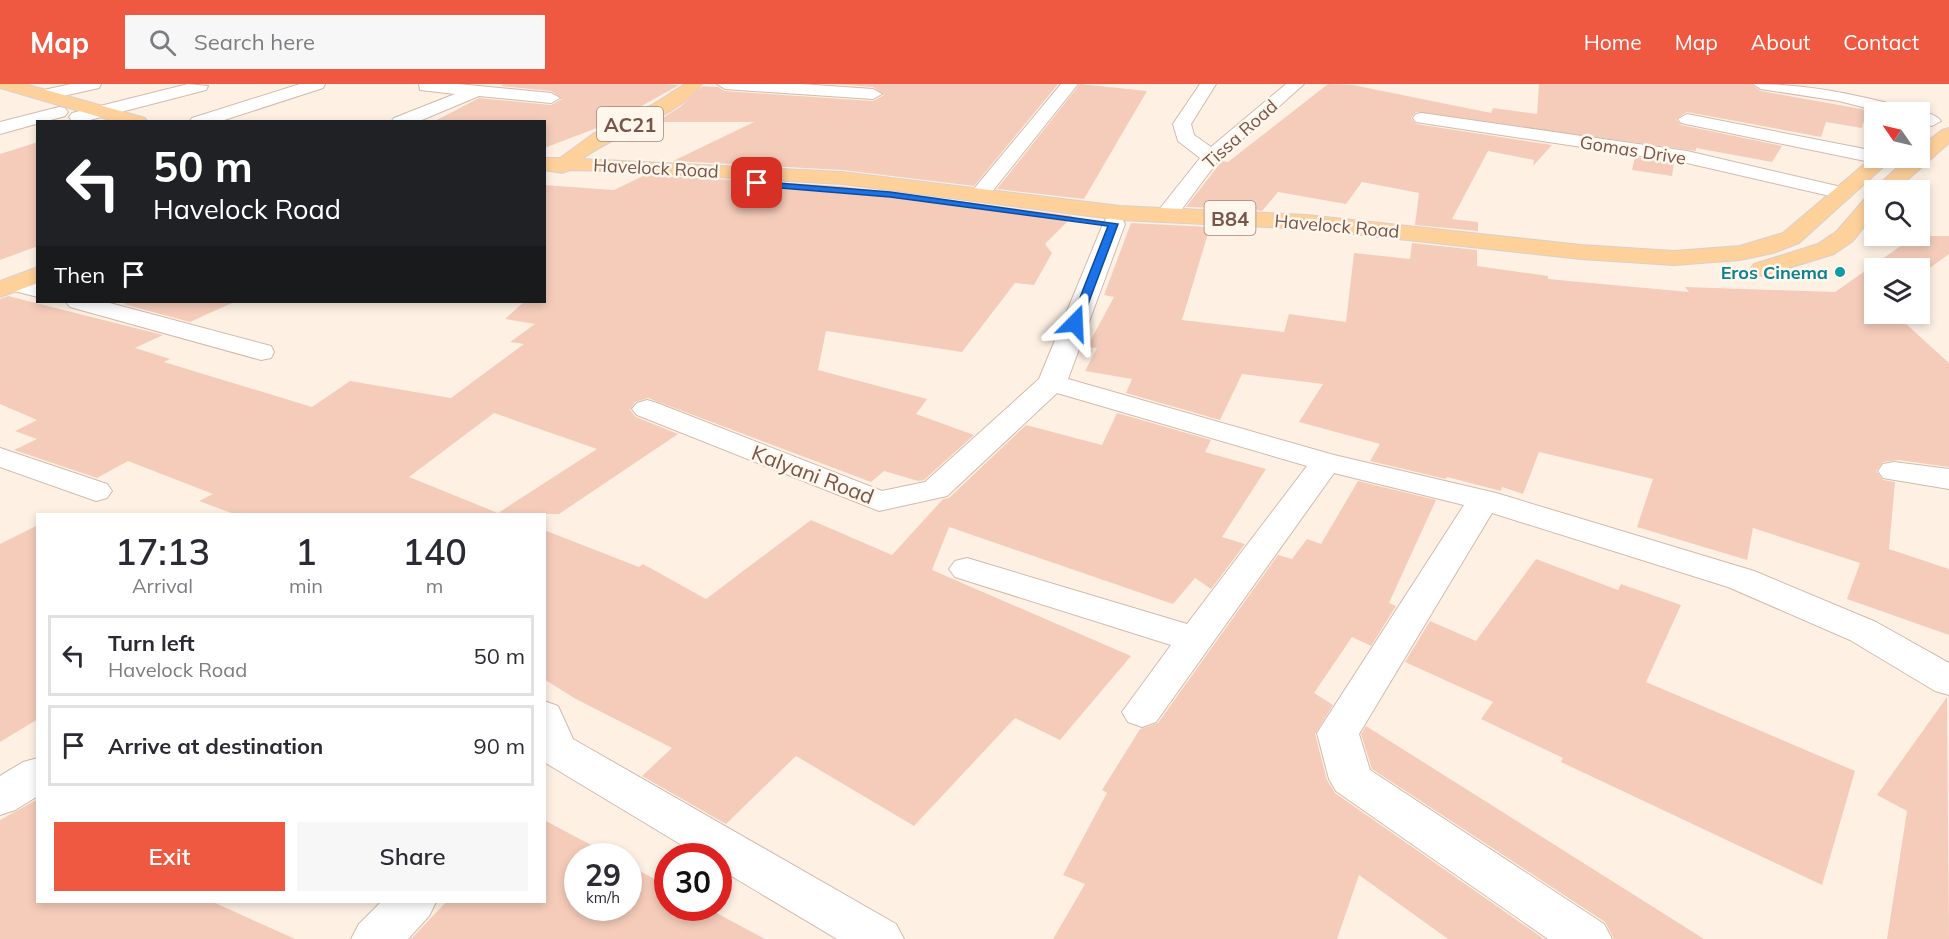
<!DOCTYPE html>
<html lang="en">
<head>
<meta charset="utf-8">
<style>
  :root { --surface:#fff; --page:#f7f7f7; --text:#2b2b33; --muted:#7c7c81; --line:#e1e1e2; --accent:#f05941 }
  body { margin:0; font-family:Mulish,sans-serif; background:var(--page); color:var(--text); height:100vh; display:flex; flex-direction:column; font-size:22px; white-space:nowrap }
  * { box-sizing:border-box; margin:0 }
  p { font-size:20px; color:var(--muted) }
  .icon { flex:none; width:33px; height:33px; fill:none; stroke:currentColor; stroke-width:2; stroke-linecap:round; stroke-linejoin:round }
  .map { position:relative; flex:1; overflow:hidden }
  .drawer { position:absolute; left:36px; top:429px; width:510px; height:390px; display:flex; flex-direction:column; background:var(--surface); border-radius:0px; box-shadow:0 3px 9px #0003 }
  .drawer>* { flex:none }
  .hud { position:absolute; left:36px; top:36px; width:510px; height:183px; border-radius:0px; box-shadow:0 3px 9px #0003; background:#202124; color:#fff; overflow:hidden }
  .needle { width:39px; rotate:304deg }
  .buttons { position:absolute; left:1864px; top:18px; display:grid; gap:12px }
  .buttons a { display:grid; place-items:center; width:66px; height:66px; border-radius:0px; background:var(--surface); box-shadow:0 3px 9px #0003; font-size:30px }
  .speed { position:absolute; left:564px; top:759px; display:flex; gap:12px; font-size:30px; font-weight:700; text-align:center }
  .speed>* { display:grid; place-content:center; width:78px; height:78px; border-radius:50%; background:var(--surface); box-shadow:0 3px 9px #0003; line-height:1 }
  .speed small { font-size:15px; font-weight:400 }
  .speed .limit { border:9px solid #d22; background:#fff; color:#111 }
  .pin { position:absolute; display:grid; place-items:center; width:51px; height:51px; color:#fff; margin:-26px; border-radius:12px; box-shadow:0 3px 9px #0006 }
  .me { position:absolute; width:66px; margin:-33px; rotate:21deg; stroke-linejoin:round; filter:drop-shadow(0 0 4px #0008) }
  .turn { display:flex; align-items:center; gap:21px; height:126px; padding:0 18px; font-size:27px }
  .turn .icon { width:78px; height:78px; stroke-width:2.5 }
  .turn b { display:block; font-size:42px; line-height:51px }
  .then { display:flex; align-items:center; height:57px; padding:0 18px; background:#0003; gap:12px; font-size:22px }
  .eta { display:flex; justify-content:space-evenly; align-items:center; height:102px; text-align:center }
  .eta b { font-size:36px; font-weight:600; line-height:42px }
  .primary-button { display:flex; gap:12px; margin-top:auto; padding:12px 18px }
  .primary-button a { flex:1; height:69px; border-radius:0px; background:var(--accent); color:#fff; font-size:24px; font-weight:600; line-height:69px; text-align:center }
  .primary-button a+a { background:var(--page); color:var(--text) }
  ul { padding:0; list-style:none }
  li { display:flex; align-items:center; gap:18px; height:81px; margin:0 12px 9px; padding:0 6px; border:3px solid var(--line); border-radius:0px }
  li div { flex:1 }
  li b { display:block; font-size:22px }
  li em { font-style:normal }
  header { display:flex; align-items:center; gap:36px; box-sizing:border-box; height:84px; padding:0 30px; background:var(--accent); color:#fff }
  header strong { font-size:28px }
  nav { display:flex; gap:33px; margin-inline-start:auto; font-size:21px }
  .search { width:420px; height:54px; background:var(--page); display:flex; align-items:center; gap:15px; box-sizing:border-box; padding:0 21px; border-radius:0px; color:var(--muted); font-size:22px }
  .map>svg:first-child { display:block }
</style>
</head>
<body>
<header>
<strong>Map</strong>
<div class="search"><svg class="icon" aria-label="search" viewBox="0 0 24 24"><circle cx="10" cy="10" r="6"/><path d="M15 15l6 6"/></svg>Search here</div>
<nav><a>Home</a><a>Map</a><a>About</a><a>Contact</a></nav>
</header>
<div class="map">
<svg width="1949" height="855" viewBox="0 0 1949 855">
  <rect width="100%" height="100%" fill="#fef1e4"/>
  <!-- building -->
  <g fill="#f5ccba" fill-rule="evenodd">
    <path d="M504,0H662L679,1L613,38L544,64V38H433L479,14L551,21L562,15L551,7L501,2Z"/>
    <path d="M833,0H1058L974,102L842,86L673,77L754,38H656L680,23L703,2L718,3L725,7L873,17L884,11L873,3Z"/>
    <path d="M1080,0L1147,7L1084,115L997,105Z"/>
    <path d="M1328,0L1353,1L1491,29L1493,24L1537,30L1539,0H1751L1761,7L1867,26L1862,44L1826,38L1821,53L1687,28L1676,35L1681,41L1782,62L1772,78L1696,64V67L1416,28L1411,34L1416,40L1552,61L1533,82L1534,76L1488,67L1452,135L1478,138V147L1415,141L1419,109L1362,98L1346,120L1278,108L1262,127L1216,120L1215,124L1186,123L1222,77L1228,78Z"/>
    <path d="M38,58V162L0,176V70Z"/>
    <path d="M1635,73L1674,79L1672,92L1632,86Z"/>
    <path d="M645,91L842,102L1073,132L1045,160L1052,169L1034,201L1015,199L962,268L826,247L818,286L927,315L916,330L974,351L924,396L918,397L884,387L871,398L648,314L635,318L630,326L636,333L678,350L559,430H234L199,417L213,410L128,377L97,394L14,366L37,355L15,347L37,336L0,320V215L8,212L163,251L135,264L170,275L164,278L312,323L350,297L451,314L524,260L510,258L535,240L505,235L524,218H544V101L614,106ZM494,329L597,365L498,429L409,393Z"/>
    <path d="M1131,139L1210,143L1182,236L1284,248L1289,230L1346,238L1354,169L1410,175L1412,159L1477,166V182L1548,192V195L1689,208L1685,203L1835,208L1915,152H1949V170L1920,191V184H1875V230H1895L1949,279V383L1898,376L1883,378L1876,387L1883,396L1895,398L1889,465L1949,485V551L1847,515L1860,479L1753,444L1747,476L1637,443L1653,395L1539,368L1523,410L1502,403L1501,407L1447,393L1446,395L1370,377L1380,360L1299,338L1323,300L1242,290L1220,336L1126,309L1132,295L1085,287L1097,264L1087,263L1114,213L1104,211Z"/>
    <path d="M130,218H234L190,238L123,220Z"/>
    <path d="M1117,329L1211,356L1205,368L1266,385L1222,453L1245,460L1211,505L1195,494L1173,520L949,443L932,486L1131,572L1060,656L1015,634L914,742L796,672L726,740L642,692L672,664L574,614L544,595V446L639,483L643,480L706,515L811,436L892,471L943,415L949,414L1026,341L1102,361Z"/>
    <path d="M1358,397L1436,416L1389,519L1396,522L1371,562L1352,553L1314,609L1333,621L1315,650L1327,696L1335,709L1544,855H1448L1359,791L1337,855H1053L1085,800L1063,791L1107,709L1102,706L1140,645L1158,639L1278,471L1292,475L1307,455L1321,460Z"/>
    <path d="M38,441V635L0,658V460Z"/>
    <path d="M1536,475L1618,506L1621,500L1681,521L1646,598L1855,687L1822,801L1561,678L1563,674L1481,635L1493,618L1405,578L1430,537L1476,557Z"/>
    <path d="M1947,613L1949,855H1887L1907,727L1877,711Z"/>
    <path d="M1366,642L1704,855H1614L1605,838L1372,685L1361,650Z"/>
    <path d="M38,715V818H213L295,855H0V736Z"/>
    <path d="M544,736L612,772H578V824H628V781L668,802V824H707L765,855H411L446,818H544Z"/>
  </g>
  <g fill="none" stroke-linecap="round" stroke-linejoin="round">
    <defs>
      <g id="minor">
        <path d="M71,0H101L99,4L45,16L36,11L39,7Z"/>
        <path d="M188,0L208,2L206,6L82,38L72,37L69,33L72,29Z"/>
        <path d="M300,0H325L323,4L218,38H189L192,34Z"/>
        <path d="M419,0H458L551,9L560,14L551,19L479,12L417,38H391L394,34L455,10L420,6Z"/>
        <path d="M717,0H801L873,5L882,10L873,15L725,5Z"/>
        <path d="M1061,0H1078L987,114H973L969,110L973,106Z"/>
        <path d="M1200,0H1216L1191,40L1194,51L1211,63L1286,0H1304L1218,77L1173,137H1157L1154,132L1200,74L1178,57L1173,40Z"/>
        <path d="M1753,0C1808,0 1854,10 1907,24L1910,28H1882L1839,17L1761,5Z"/>
        <path d="M59,23L65,24L68,28L65,32L0,50V38Z"/>
        <path d="M1916,28C1924,27 1937,31 1941,37L1932,42L1920,39V28Z"/>
        <path d="M1422,29L1687,67L1850,105L1853,109L1850,113L1843,115L1687,79L1416,38L1413,34L1416,30Z"/>
        <path d="M1687,30L1875,67V74H1884L1875,79L1681,39L1678,35Z"/>
        <path d="M1114,133L1122,135L1125,140L1068,295L1334,371L1496,409L1754,487L1876,538L1949,579V611L1935,607L1850,556L1728,503L1492,429L1359,650L1370,686L1604,840L1612,855H1548L1336,707L1329,695L1317,649L1464,421L1334,389L1156,638L1142,643L1128,638L1122,628L1171,561L955,493L949,485L955,477L967,474L1187,540L1307,382L1057,309L947,412L879,427L637,331L632,325L637,319L647,316L657,319L882,407L925,398L1039,295L1103,140L1106,135Z"/>
        <path d="M15,193L38,198V213L6,205L3,200L6,195Z"/>
        <path d="M66,218H106L271,262L274,268L271,274L261,276L70,223Z"/>
        <path d="M0,364L107,400L112,407L107,414L96,417L0,383Z"/>
        <path d="M1894,378L1949,385V405L1883,394L1878,387L1883,380Z"/>
        <path d="M544,617L558,622L573,655L896,840L904,855H837L718,784V772H700L544,678Z"/>
        <path d="M38,674V712L15,726L0,731V692L23,678Z"/>
        <path d="M381,818H436L429,832L408,855H351L359,840Z"/>
      </g>
      <g id="major">
        <path d="M0,0H25L145,34L148,38H117L0,4Z"/>
        <path d="M685,0H702C681,31 615,50 582,75L842,88L1120,122L1307,131L1581,161L1674,167L1740,162L1783,149L1875,71V74H1893L1799,159L1773,169L1740,176L1674,181L1581,175L1307,145L1120,136L842,100L609,87L570,86L562,89L544,86V74H560L593,50L652,21Z"/>
        <path d="M1949,44V59L1896,106L1875,108L1877,102L1908,74H1920V63L1942,46Z"/>
        <path d="M1875,109V129L1853,157L1834,170L1762,192L1754,190L1750,185L1754,180L1818,160L1837,147L1868,111Z"/>
        <path d="M38,183V199L0,213V197Z"/>
      </g>
    </defs>
    <!-- minor casing -->
    <use href="#minor" stroke="#d2baac" stroke-width="2"/>
    <!-- major casing -->
    <use href="#major" stroke="#d9cfcc" stroke-width="2"/>
    <!-- minor -->
    <use href="#minor" fill="#fff" fill-rule="evenodd"/>
    <!-- major -->
    <use href="#major" fill="#ffd19a" fill-rule="evenodd"/>
  </g>
  <!-- route -->
  <path fill="#1a73e8" stroke="#114b97" stroke-width="1.5" d="M754,97L890,108L1118,140L1081,239L1075,242L1070,239L1108,142L890,113L757,102Z"/>
  <!-- markers -->
  <circle fill="#0f9aa8" stroke="#fff6ec" stroke-width="2" cx="1840" cy="188" r="6"/>
  <g text-anchor="middle" dominant-baseline="central" stroke-width="5" stroke-linejoin="round" paint-order="stroke">
    <!-- far-street labels -->
    <g font-size="18" fill="#785548" stroke="#fff6ec">
      <text transform="translate(1240 50) rotate(-42)">Tissa Road</text>
      <text transform="translate(1633 66) rotate(9)">Gomas Drive</text>
      <text transform="translate(656 84) rotate(3)">Havelock Road</text>
      <text transform="translate(1337 142) rotate(5)">Havelock Road</text>
    </g>
    <!-- far-culture labels -->
    <g font-size="18" font-weight="bold" fill="#0d838f" stroke="#fff6ec" text-anchor="end">
      <text x="1828" y="188">Eros Cinema</text>
    </g>
    <!-- shield labels -->
    <g fill="#fff6ec" stroke="#a08579" stroke-width="1.5">
      <rect x="597" y="23" width="66" height="34" rx="4.5"/>
      <rect x="1204.5" y="117" width="51" height="34" rx="4.5"/>
    </g>
    <g font-size="20" font-weight="bold" fill="#785548">
      <text x="630" y="40">AC21</text>
      <text x="1230" y="134">B84</text>
    </g>
    <!-- street labels -->
    <g font-size="21" fill="#785548" stroke="#fff6ec">
      <text transform="translate(813 390) rotate(21)">Kalyani Road</text>
    </g>
  </g>
</svg>
<div class="buttons">
<a><svg class="needle" viewBox="-14 -14 28 28"><path d="M0-13l5 13h-10z" fill="#e53935"/><path d="M0 13l5-13h-10z" fill="#7c7c81"/></svg></a>
<a><svg class="icon" aria-label="search" viewBox="0 0 24 24"><circle cx="10" cy="10" r="6"/><path d="M15 15l6 6"/></svg></a>
<a><svg class="icon" aria-label="layers" viewBox="0 0 24 24"><path d="M12 4l9 5-9 5-9-5zM3 14l9 5 9-5"/></svg></a>
</div>
<div class="speed"><div>29<small>km/h</small></div><div class="limit">30</div></div>
<div class="pin" style="left:757px;top:99px;background:#d93025"><svg class="icon" aria-label="arrive" viewBox="0 0 24 24"><path d="M6 21V4h12l-3 4 3 4H6"/></svg></div>
<svg class="me" style="left:1075px;top:239px" viewBox="-20 -20 40 40"><path d="M0-17L14 15 0 8-14 15z" fill="#1a73e8" stroke="#fff" stroke-width="4"/></svg>
<div class="hud">
<div class="turn"><svg class="icon" aria-label="left" viewBox="0 0 24 24"><path d="M17 20v-9H6M10 6l-5 5 5 5"/></svg><div><b>50 m</b>Havelock Road</div></div>
<div class="then">Then<svg class="icon" aria-label="arrive" viewBox="0 0 24 24"><path d="M6 21V4h12l-3 4 3 4H6"/></svg></div>
</div>
<section class="drawer">
<div class="eta">
<div><b>17:13</b><p>Arrival</p></div>
<div><b>1</b><p>min</p></div>
<div><b>140</b><p>m</p></div>
</div>
<ul>
<li><svg class="icon" aria-label="left" viewBox="0 0 24 24"><path d="M17 20v-9H6M10 6l-5 5 5 5"/></svg><div><b>Turn left</b><p>Havelock Road</p></div><em>50 m</em></li>
<li><svg class="icon" aria-label="arrive" viewBox="0 0 24 24"><path d="M6 21V4h12l-3 4 3 4H6"/></svg><div><b>Arrive at destination</b></div><em>90 m</em></li>
</ul>
<div class="primary-button"><a>Exit</a><a>Share</a></div>
</section>
</div>
</body>
</html>
